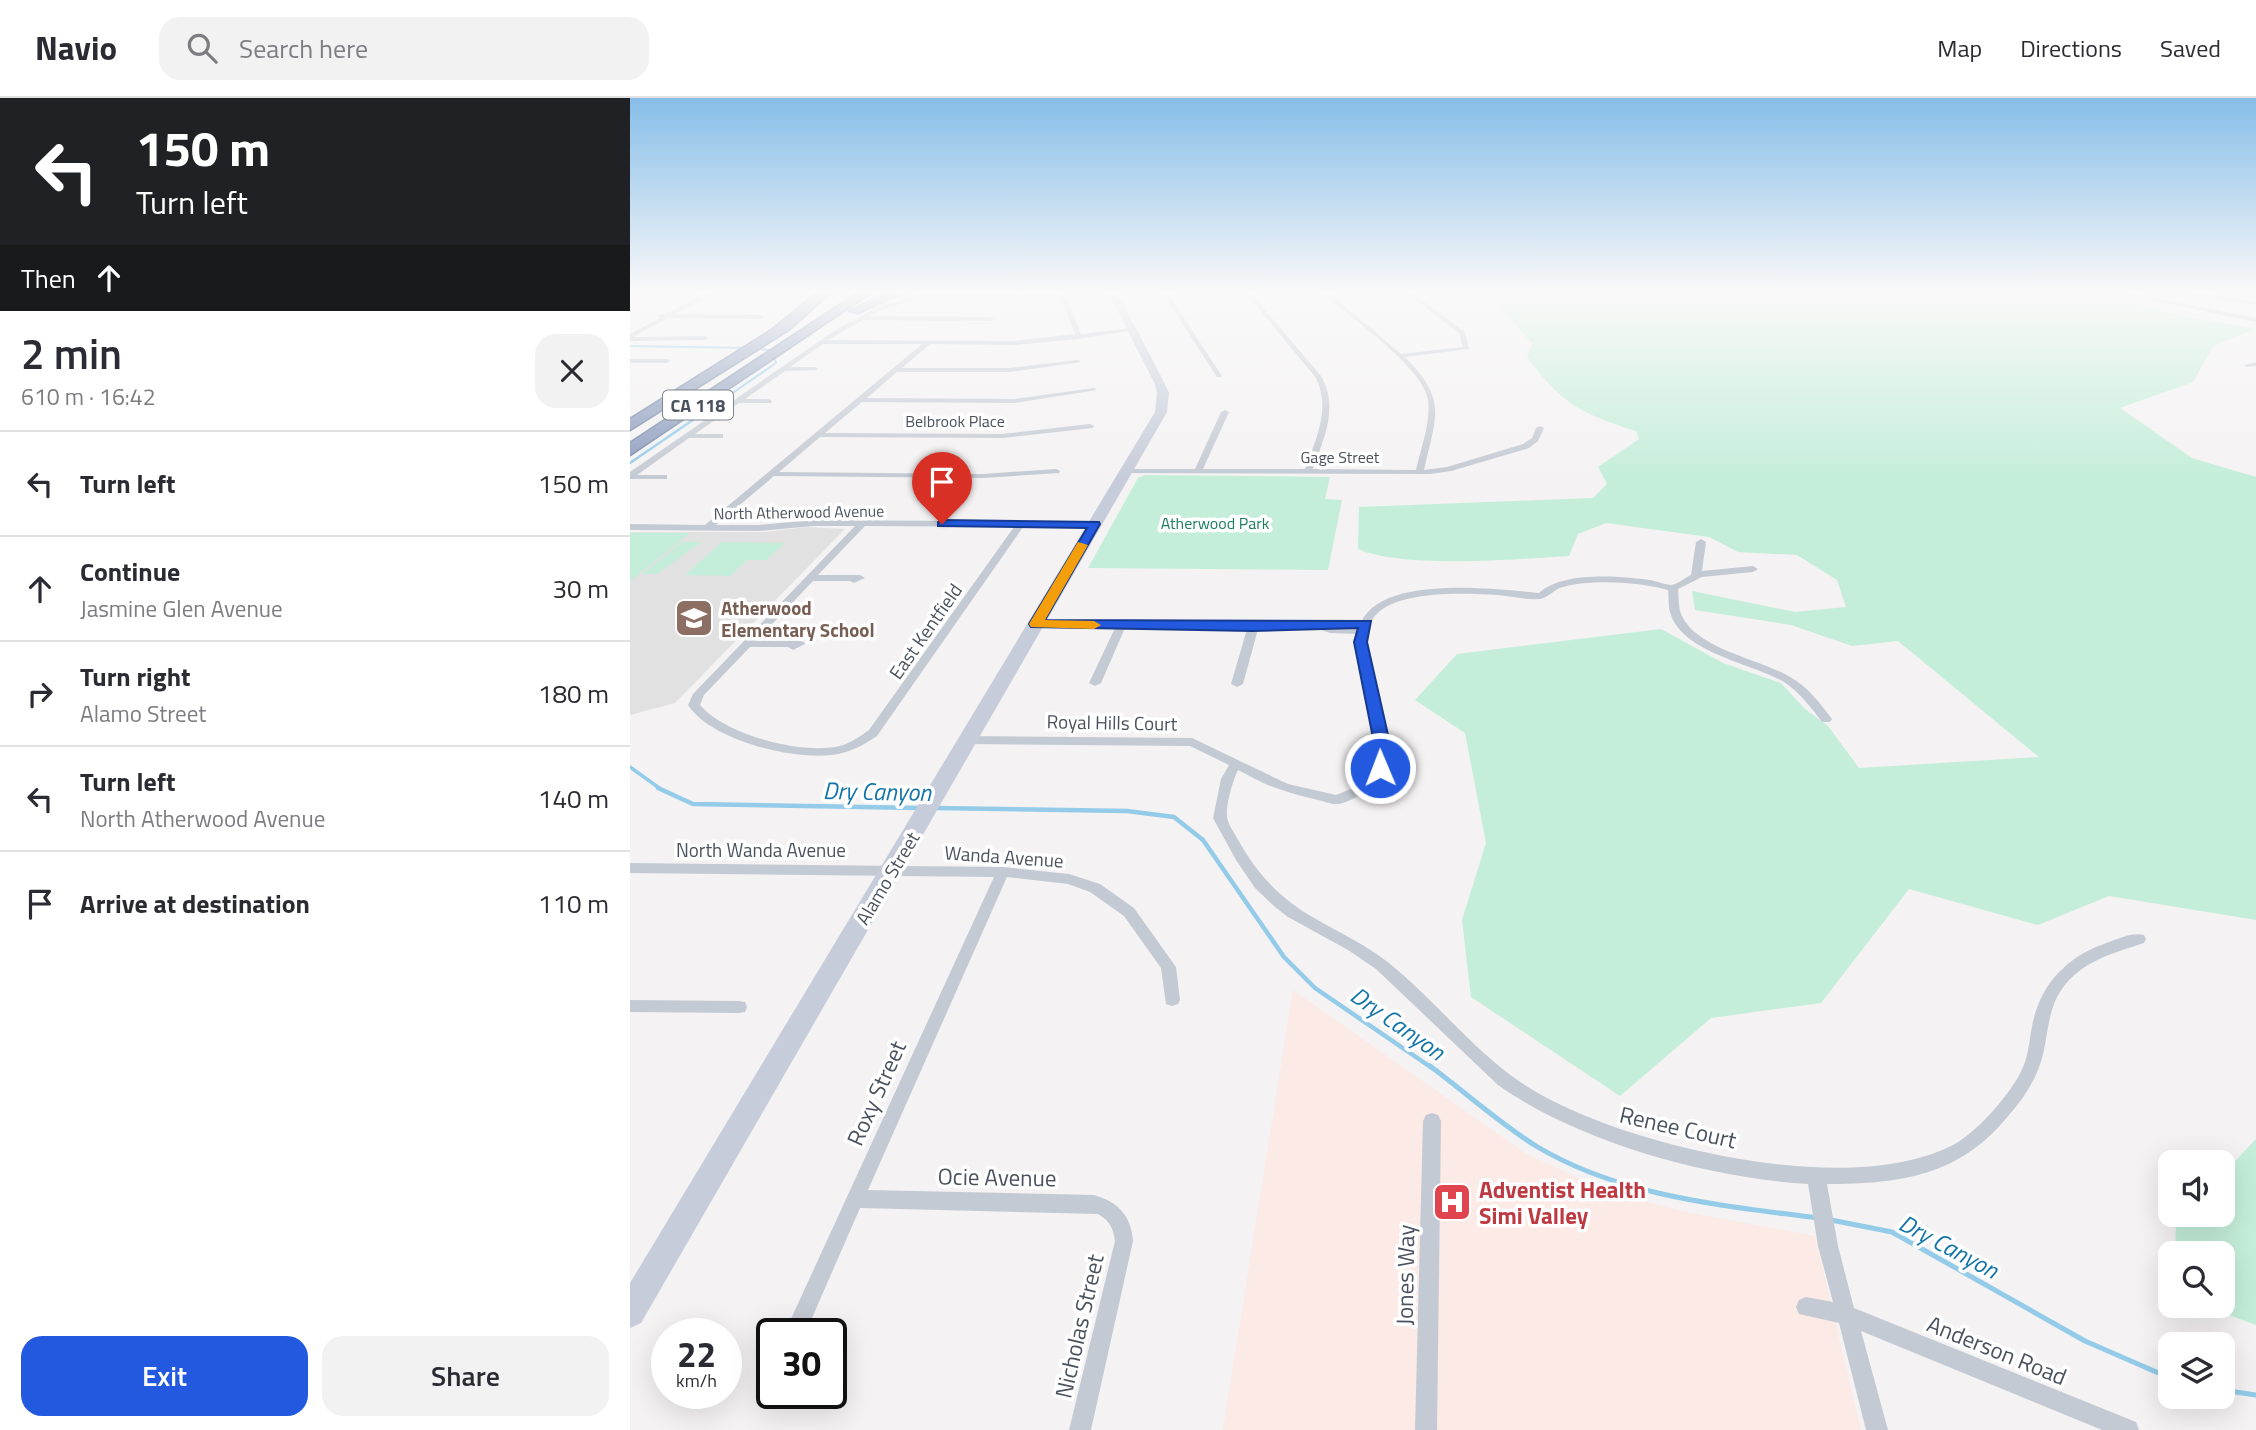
<!DOCTYPE html>
<html lang="en">
<head>
<meta charset="utf-8">
<style>
  :root { --surface:#fff; --page:#f2f2f3; --text:#2b2b33; --muted:#7c7c81; --line:#e1e1e2; --accent:#2259de }
  body { margin:0; font-family:"Titillium Web",sans-serif; background:var(--page); color:var(--text); height:100vh; display:flex; flex-direction:column; font-size:26px; white-space:nowrap }
  * { box-sizing:border-box; margin:0 }
  p { font-size:23px; color:var(--muted) }
  .icon { flex:none; width:38px; height:38px; fill:none; stroke:currentColor; stroke-width:2; stroke-linecap:round; stroke-linejoin:round }
  .map { position:relative; flex:1; overflow:hidden }
  .drawer { display:flex; flex-direction:column; background:var(--surface); width:630px }
  .drawer>* { flex:none }
  .guide { background:#202124; color:#fff; overflow:hidden }
  .fabs { position:absolute; left:1528px; top:1052px; display:grid; gap:14px }
  .fabs a { display:grid; place-items:center; width:77px; height:77px; border-radius:14px; background:var(--surface); box-shadow:0 7px 28px #0002; font-size:35px }
  .speed { position:absolute; left:21px; top:1220px; display:flex; gap:14px; font-size:35px; font-weight:700; text-align:center }
  .speed>* { display:grid; place-content:center; width:91px; height:91px; border-radius:50%; background:var(--surface); box-shadow:0 7px 28px #0002; line-height:1 }
  .speed small { font-size:18px; font-weight:400 }
  .speed .limit { border:4px solid #111; border-radius:10px; background:#fff; color:#111 }
  .pin { position:absolute; display:grid; place-items:center; width:60px; height:60px; color:#fff; margin:-72px -30px; border-radius:50% 50% 50% 0; rotate:-45deg; box-shadow:0 0 7px #0007 }
  .pin .icon { rotate:45deg }
  .me { position:absolute; width:77px; margin:-38px; rotate:359deg; stroke-linejoin:round; filter:drop-shadow(0 0 5px #0008) }
  .turn { display:flex; align-items:center; gap:24px; height:147px; padding:0 21px; font-size:32px }
  .turn .icon { width:91px; height:91px; stroke-width:2.5 }
  .turn b { display:block; font-size:49px; line-height:60px }
  .then { display:flex; align-items:center; height:66px; padding:0 21px; background:#0003; gap:14px; font-size:26px }
  .round { display:grid; place-items:center; flex:none; width:74px; height:74px; border-radius:21px; background:var(--page) }
  .summary { display:flex; align-items:center; justify-content:space-between; height:119px; padding:0 21px }
  h1 { font-size:42px; font-weight:600; line-height:52px }
  .cta { display:flex; gap:14px; margin-top:auto; padding:14px 21px }
  .cta a { flex:1; height:80px; border-radius:21px; background:var(--accent); color:#fff; font-size:28px; font-weight:600; line-height:80px; text-align:center }
  .cta a+a { background:var(--page); color:var(--text) }
  ul { padding:0; list-style:none }
  li { display:flex; align-items:center; gap:21px; height:105px; padding:0 21px; border-top:2px solid var(--line) }
  li div { flex:1 }
  li b { display:block; font-size:26px }
  li em { font-style:normal }
  header { display:flex; align-items:center; gap:42px; box-sizing:border-box; height:98px; padding:0 35px; background:var(--surface); border-bottom:2px solid var(--line) }
  header strong { font-size:33px }
  nav { display:flex; gap:38px; margin-inline-start:auto; font-size:24px }
  .search { width:490px; height:63px; background:var(--page); display:flex; align-items:center; gap:18px; box-sizing:border-box; padding:0 24px; border-radius:21px; color:var(--muted); font-size:26px }
  main { display:flex; flex:1; min-height:0 }
  .map>svg:first-child { display:block }
</style>
</head>
<body>
<header>
<strong>Navio</strong>
<div class="search"><svg class="icon" aria-label="search" viewBox="0 0 24 24"><circle cx="10" cy="10" r="6"/><path d="M15 15l6 6"/></svg>Search here</div>
<nav><a>Map</a><a>Directions</a><a>Saved</a></nav>
</header>
<main>
<section class="drawer">
<div class="guide">
<div class="turn"><svg class="icon" aria-label="left" viewBox="0 0 24 24"><path d="M17 20v-9H6M10 6l-5 5 5 5"/></svg><div><b>150 m</b>Turn left</div></div>
<div class="then">Then<svg class="icon" aria-label="ahead" viewBox="0 0 24 24"><path d="M12 20V5M6 11l6-6 6 6"/></svg></div>
</div>
<div class="summary"><div><h1>2 min</h1><p>610 m · 16:42</p></div><a class="round"><svg class="icon" aria-label="close" viewBox="0 0 24 24"><path d="M6 6l12 12M18 6L6 18"/></svg></a></div>
<ul>
<li><svg class="icon" aria-label="left" viewBox="0 0 24 24"><path d="M17 20v-9H6M10 6l-5 5 5 5"/></svg><div><b>Turn left</b></div><em>150 m</em></li>
<li><svg class="icon" aria-label="ahead" viewBox="0 0 24 24"><path d="M12 20V5M6 11l6-6 6 6"/></svg><div><b>Continue</b><p>Jasmine Glen Avenue</p></div><em>30 m</em></li>
<li><svg class="icon" aria-label="right" viewBox="0 0 24 24"><path d="M7 20v-9h11M14 6l5 5-5 5"/></svg><div><b>Turn right</b><p>Alamo Street</p></div><em>180 m</em></li>
<li><svg class="icon" aria-label="left" viewBox="0 0 24 24"><path d="M17 20v-9H6M10 6l-5 5 5 5"/></svg><div><b>Turn left</b><p>North Atherwood Avenue</p></div><em>140 m</em></li>
<li><svg class="icon" aria-label="arrive" viewBox="0 0 24 24"><path d="M6 21V4h12l-3 4 3 4H6"/></svg><div><b>Arrive at destination</b></div><em>110 m</em></li>
</ul>
<div class="cta"><a>Exit</a><a>Share</a></div>
</section>
<div class="map">
<svg width="1626" height="1332" viewBox="0 0 1626 1332">
  <rect width="100%" height="100%" fill="#f4f2f2"/>
  <!-- education -->
  <path fill="#e2e1e1" d="M177,429L215,431L45,605L0,617V434H134Z"/>
  <!-- medical -->
  <path fill="#fbeae5" d="M663,892L895,1055L978,1094L1051,1113L1185,1138L1231,1332H593Z"/>
  <!-- green -->
  <g fill="#c4eeda">
    <path d="M856,194H1461L1552,218L1625,231L1584,247L1563,284L1490,310L1562,360L1626,379V822L1479,798L1408,827L1279,791L1191,905L1081,920L990,998L841,899L832,822L856,745L835,635L785,602L827,556L1031,531L1093,565L1151,585L1175,611L1198,628L1229,670L1409,659L1268,543L1222,548L1161,527L1065,512L1062,493L1165,514L1216,509L1207,482L1167,457L1108,454L1079,439L976,425L948,436L939,458C888,461 772,471 728,451L729,409L963,400L977,386L968,369L1009,341L1006,333C950,315 933,307 897,259L902,245Z"/>
    <path d="M515,377L700,379L695,401L712,402L698,472L458,470L508,380Z"/>
    <path d="M0,435H60L0,483Z"/>
    <path d="M52,444H71L27,476H12Z"/>
    <path d="M92,444L155,445L136,462H117L100,478L55,477Z"/>
    <path d="M1626,1041V1227L1575,1208H1592V1155H1545L1546,1125L1554,1117L1592,1116L1593,1076Z"/>
  </g>
  <g fill="none" stroke-linecap="round" stroke-linejoin="round">
    <!-- stream-far4 -->
    <g stroke="#93cbe9" stroke-width="2">
      <path d="M0,248L118,250"/>
      <path d="M68,319L146,265L142,253L126,250"/>
    </g>
    <!-- stream-far3 -->
    <path stroke="#93cbe9" stroke-width="2.5" d="M0,365L70,317"/>
    <!-- stream-far2 -->
    <path stroke="#93cbe9" stroke-width="3.5" d="M0,669L32,692"/>
    <!-- stream-far1 -->
    <g stroke="#93cbe9" stroke-width="4.5">
      <path d="M28,690L63,706L289,710"/>
      <path d="M304,710L497,713L544,719L573,742L654,859L685,890L802,970"/>
    </g>
    <!-- stream -->
    <g stroke="#93cbe9" stroke-width="5">
      <path d="M800,968C835,994 869,1025 906,1048C991,1099 1091,1107 1187,1120"/>
      <path d="M1201,1122L1262,1134L1455,1243L1540,1280"/>
      <path d="M1592,1292L1626,1297"/>
    </g>
    <defs>
      <g id="motorway">
        <path d="M188,194H201L160,231L0,332V321L143,231Z"/>
        <path d="M229,194H242L0,357V345Z"/>
        <path d="M258,194H273L229,215L219,213Z"/>
      </g>
    </defs>
    <!-- motorway casing -->
    <use href="#motorway" stroke="#78a" stroke-width="3"/>
    <!-- minor -->
    <g fill="#c4cad3" fill-rule="evenodd">
      <path d="M166,194L81,197L45,216L131,217L134,219L131,221L38,220L3,239L75,238L78,240L75,242L0,243V236L30,220L28,217L36,216L73,196L72,194Z"/>
      <path d="M532,194H537L592,278L591,279H587Z"/>
      <path d="M615,194H620L691,278C709,309 694,340 683,371L786,372C791,350 801,324 798,302C793,268 717,218 692,194H698L771,256L833,249L829,235L775,194H781L835,234L839,251L775,259C818,303 806,317 794,372L817,369L893,346L902,340L906,330L910,328L914,330L908,343L899,350L821,373L800,376L493,375L492,373L496,371H565L591,314L595,312L599,314L573,371H675C686,341 701,311 686,280Z"/>
      <path d="M1482,194H1495L1626,220V224Z"/>
      <path d="M1538,194H1557L1626,203V207Z"/>
      <path d="M288,197H429L437,201L451,236L501,230L504,232L449,241L384,247L300,246L272,270H380L448,262L451,264L380,274H267L237,300L385,301L464,290L467,292L385,305L232,304L195,335L373,336L460,326L464,328L463,330L373,340L190,339L149,374L353,376L426,371L430,373L429,375L353,380L144,378L86,427H128L183,422L464,424L468,427L464,430L393,429L247,638C235,646 223,653 208,656C168,664 81,643 58,607L63,596L225,428H183L128,433L0,432V426L75,427L292,246H193L160,269H185L188,271L187,272L155,273L115,301H138L142,303L141,305H109L65,336H93V340H59L7,377H37V381H0V374L204,233L244,211ZM290,200L428,201L432,202L445,236L384,243L198,242L233,222L361,223L364,221L361,219L239,218L248,213ZM235,428L384,429L239,632C228,640 218,647 205,649C167,655 96,637 70,607L74,597L120,549H158L163,552L175,546L174,544L170,543H126L183,483H220L224,485L235,480L230,477H188Z"/>
      <path d="M0,261H37L40,263L37,265H0Z"/>
      <path d="M1626,264V268L1617,269L1614,267Z"/>
      <path d="M1071,441L1076,444L1072,473L1123,468L1128,471L1123,474L1072,479L1048,491C1049,500 1048,510 1052,518C1067,551 1130,561 1160,579C1177,588 1190,605 1202,621L1200,624H1192C1181,609 1169,594 1154,584C1122,565 1051,555 1040,514C1038,507 1039,499 1038,492C1009,484 962,481 933,489C924,491 918,500 910,501C896,502 881,498 867,497C836,495 760,491 742,522C714,570 798,663 733,696C726,699 716,705 708,706C702,707 694,703 688,702C676,699 663,696 652,692C637,688 622,679 608,672C603,682 596,706 597,718C597,725 604,734 607,740C627,776 650,801 686,821C710,835 736,847 759,865C801,899 835,942 879,976C911,1000 949,1016 987,1030C1078,1061 1236,1093 1325,1046C1349,1032 1386,991 1395,964C1400,949 1400,932 1405,916C1416,879 1443,856 1479,844C1490,840 1503,834 1514,837L1516,841L1514,845C1484,855 1451,863 1432,891C1415,915 1419,946 1408,972C1401,989 1391,1004 1379,1017C1330,1078 1270,1086 1197,1086L1208,1148L1224,1210L1506,1324L1509,1332H1472L1231,1233L1258,1332H1236L1209,1225L1169,1216L1166,1209L1169,1202L1176,1199L1203,1204L1188,1148L1178,1086C1079,1080 950,1045 868,987L746,871L718,852L658,819L645,809L625,790L606,762L583,720L591,681L599,667L560,648L338,646L332,642L338,638L562,640L658,686L706,697L728,688L741,675L747,660L743,631L727,557L728,536L700,535L688,531H628L613,586L607,589L601,586L617,531L495,530L471,585L465,588L459,585L485,530L406,529L401,526L406,523L689,525L701,529L729,530C744,475 866,491 909,495C933,473 989,478 1020,482C1026,483 1036,487 1042,487C1048,486 1056,479 1061,477L1066,444Z"/>
      <path d="M0,765L373,769L439,776L470,786L504,810L546,869L550,902L548,906L542,908L536,906L531,870L494,818L460,794L438,786L377,779L238,1092L464,1097C488,1104 501,1117 503,1143L461,1332H439L485,1143C483,1130 480,1123 468,1116L230,1110L175,1236H154L364,779L0,775Z"/>
      <path d="M0,902L109,903L115,904L117,909L115,914L109,915L0,914Z"/>
      <path d="M802,1015L808,1017L811,1023L807,1332H785L793,1023L796,1017Z"/>
    </g>
    <!-- secondary -->
    <path fill="#c6ccd9" fill-rule="evenodd" d="M478,194H487L535,286L539,295L537,314L11,1225L0,1230V1185L525,314L527,295L525,286Z"/>
    <!-- motorway -->
    <use href="#motorway" fill="#8c9dbe" fill-rule="evenodd"/>
  </g>
  <!-- sky -->
  <linearGradient id="sky" x2="0" y2="1"><stop stop-color="#86bde8"/><stop offset="0.51" stop-color="#faf9f9"/><stop offset="1" stop-color="#faf9f9" stop-opacity="0"/></linearGradient>
  <rect width="1626" height="381" fill="url(#sky)"/>
  <!-- route -->
  <path fill="#2259de" stroke="#163a90" stroke-width="2" d="M312,422L469,424L470,426L415,522L741,523L737,544L761,650L758,670L750,675L742,670L745,650L724,544L728,530L623,533L401,529L399,526L457,430L308,428V424Z"/>
  <!-- slow -->
  <path fill="#f59e0b" d="M448,444L458,447L415,522L464,523L471,527L464,531L401,529L399,526Z"/>
  <!-- icons -->
  <defs>
    <symbol id="school-square" viewBox="-11 -11 22 22"><rect x="-9" y="-9" width="18" height="18" rx="4" fill="#8d6e63" stroke="#fff"/><path d="M0-5L7-2L0 1L-7-2ZM-4 1L0 2.5L4 1V4Q0 6-4 4Z" fill="#fff"/></symbol>
    <symbol id="hospital-square" viewBox="-11 -11 22 22"><rect x="-9" y="-9" width="18" height="18" rx="4" fill="#e0444e" stroke="#fff"/><path d="M-5-5h3v3.5h4V-5h3V5h-3V1.5h-4V5h-3Z" fill="#fff"/></symbol>
  </defs>
  <g fill-rule="evenodd">
    <use href="#school-square" x="42" y="498" width="44" height="44"/>
    <use href="#hospital-square" x="800" y="1082" width="44" height="44"/>
  </g>
  <g text-anchor="middle" dominant-baseline="central" stroke-width="7" stroke-linejoin="round" paint-order="stroke">
    <!-- far-street labels -->
    <g font-size="16" fill="#4a525f" stroke="#fff">
      <text x="325" y="323">Belbrook Place</text>
      <text x="710" y="359">Gage Street</text>
      <text transform="translate(169 414) rotate(-1)">North Atherwood Avenue</text>
    </g>
    <!-- far-park labels -->
    <g font-size="16" fill="#1c7f5c" stroke="#fff">
      <text x="585" y="425">Atherwood Park</text>
    </g>
    <!-- shield labels -->
    <rect fill="#fff" stroke="#80868f" stroke-width="2" x="33" y="292.5" width="70" height="29" rx="5"/>
    <g font-size="18" font-weight="bold" fill="#4a525f">
      <text x="68" y="307">CA 118</text>
    </g>
    <!-- education labels -->
    <g font-size="19" font-weight="bold" fill="#785e54" stroke="#fff" text-anchor="start">
      <text x="91" y="509">Atherwood<tspan x="91" dy="22">Elementary School</tspan></text>
    </g>
    <!-- street labels -->
    <g font-size="19" fill="#4a525f" stroke="#fff">
      <text transform="translate(295 533) rotate(-55)">East Kentfield</text>
      <text transform="translate(482 624) rotate(1)">Royal Hills Court</text>
      <text x="131" y="751">North Wanda Avenue</text>
      <text transform="translate(374 758) rotate(4)">Wanda Avenue</text>
      <text transform="translate(257 780) rotate(-59)">Alamo Street</text>
    </g>
    <!-- near-street labels -->
    <g font-size="23" fill="#4a525f" stroke="#fff">
      <text transform="translate(246 995) rotate(-66)">Roxy Street</text>
      <text transform="translate(1048 1029) rotate(13)">Renee Court</text>
      <text transform="translate(367 1079) rotate(1)">Ocie Avenue</text>
      <text transform="translate(775 1177) rotate(-89)">Jones Way</text>
      <text transform="translate(449 1228) rotate(-77)">Nicholas Street</text>
      <text transform="translate(1367 1252) rotate(22)">Anderson Road</text>
    </g>
    <!-- near-health labels -->
    <g font-size="23" font-weight="bold" fill="#be3a42" stroke="#fff" text-anchor="start">
      <text x="849" y="1091">Adventist Health<tspan x="849" dy="26">Simi Valley</tspan></text>
    </g>
    <!-- near-water labels -->
    <g font-size="24" font-style="italic" fill="#1374a9" stroke="#fff">
      <text transform="translate(247 693) rotate(1)">Dry Canyon</text>
      <text transform="translate(768 925) rotate(35)">Dry Canyon</text>
      <text transform="translate(1319 1148) rotate(28)">Dry Canyon</text>
    </g>
  </g>
</svg>
<div class="fabs">
<a><svg class="icon" aria-label="sound" viewBox="0 0 24 24"><path d="M4 9h4l5-4v14l-5-4H4zM17 9q2 3 0 6"/></svg></a>
<a><svg class="icon" aria-label="search" viewBox="0 0 24 24"><circle cx="10" cy="10" r="6"/><path d="M15 15l6 6"/></svg></a>
<a><svg class="icon" aria-label="layers" viewBox="0 0 24 24"><path d="M12 4l9 5-9 5-9-5zM3 14l9 5 9-5"/></svg></a>
</div>
<div class="speed"><div>22<small>km/h</small></div><div class="limit">30</div></div>
<div class="pin" style="left:312px;top:426px;background:#d93025"><svg class="icon" aria-label="arrive" viewBox="0 0 24 24"><path d="M6 21V4h12l-3 4 3 4H6"/></svg></div>
<svg class="me" style="left:750px;top:670px" viewBox="-20 -20 40 40"><circle r="17" fill="#2259de" stroke="#fff" stroke-width="3"/><path d="M0-11L8 9 0 5-8 9z" fill="#fff"/></svg>
</div>
</main>
</body>
</html>
